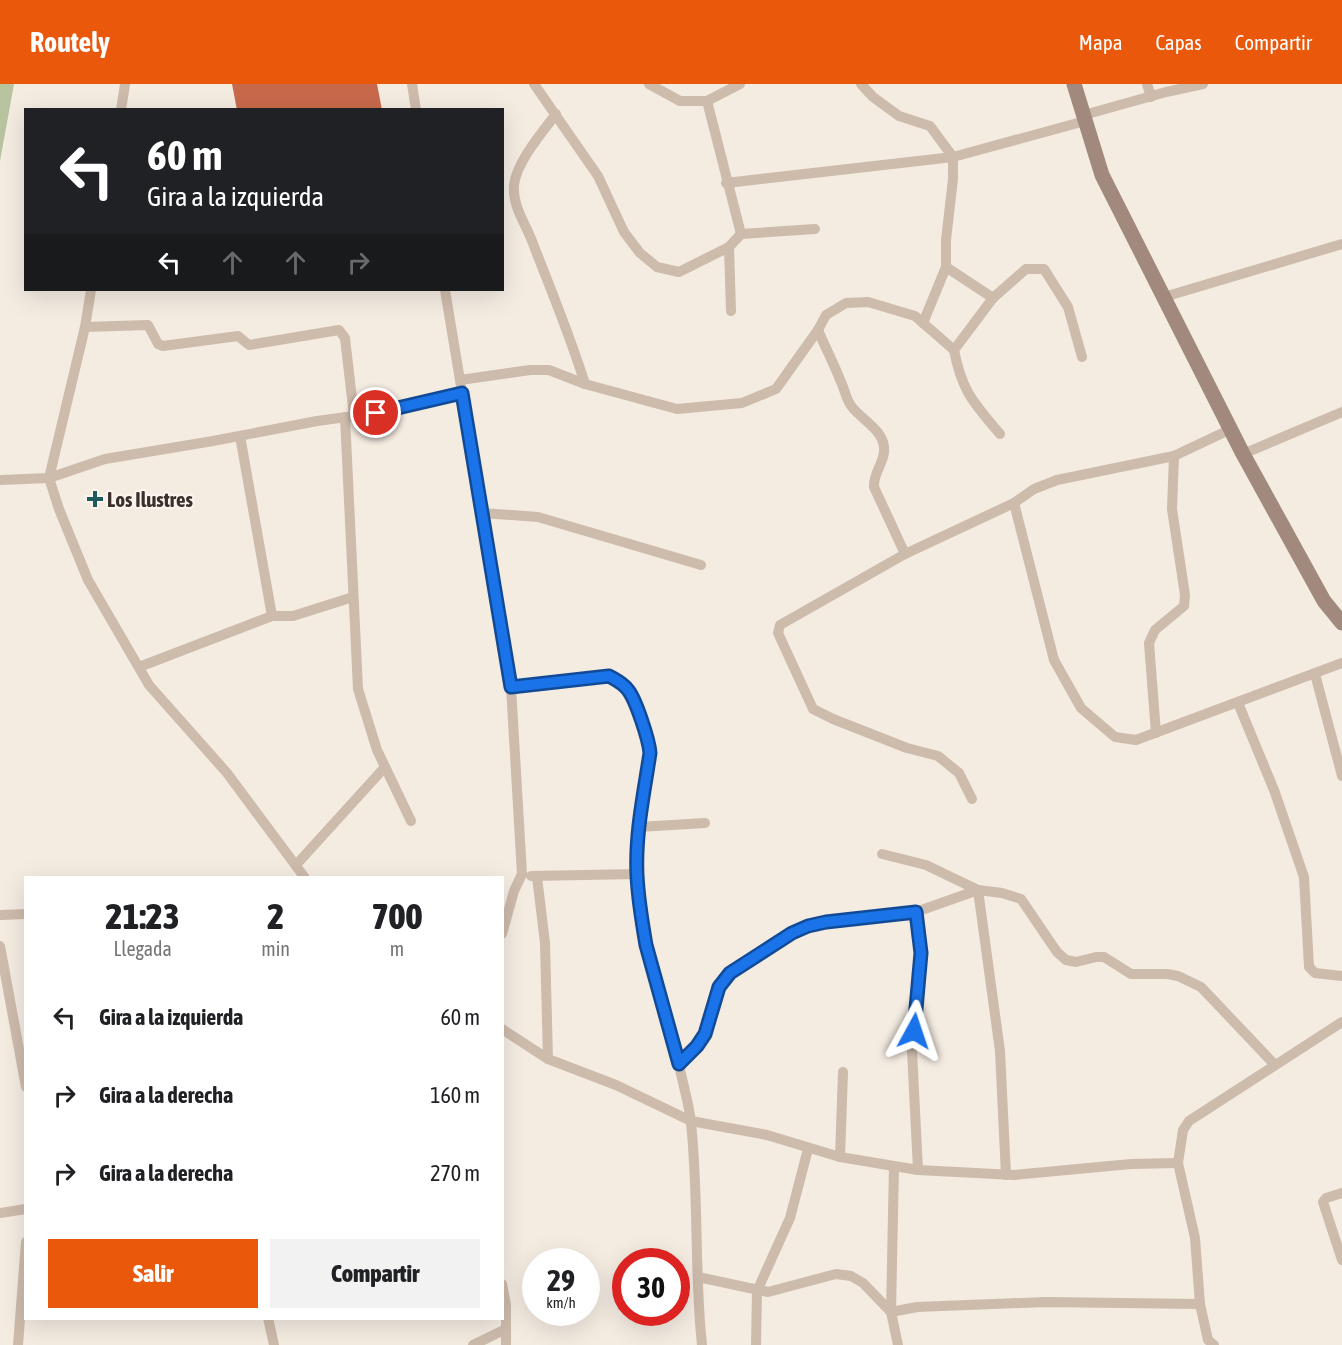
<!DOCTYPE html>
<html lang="es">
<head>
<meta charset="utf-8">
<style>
  :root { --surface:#fff; --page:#f2f2f2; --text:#202124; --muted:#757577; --accent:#ea580c }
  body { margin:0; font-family:"Asap Condensed",sans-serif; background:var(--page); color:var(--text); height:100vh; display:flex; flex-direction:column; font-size:22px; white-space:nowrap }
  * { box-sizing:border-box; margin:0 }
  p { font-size:20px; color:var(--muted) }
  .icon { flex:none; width:33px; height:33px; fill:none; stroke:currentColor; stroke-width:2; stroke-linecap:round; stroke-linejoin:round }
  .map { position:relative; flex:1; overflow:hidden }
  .sheet { position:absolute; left:24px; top:792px; width:480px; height:444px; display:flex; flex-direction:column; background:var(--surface); border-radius:0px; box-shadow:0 6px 24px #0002 }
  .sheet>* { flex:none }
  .top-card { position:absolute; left:24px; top:24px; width:480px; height:183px; border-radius:0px; box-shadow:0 6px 24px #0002; background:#202124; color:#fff; overflow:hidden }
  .speed { position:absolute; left:522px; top:1164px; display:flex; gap:12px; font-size:30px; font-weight:700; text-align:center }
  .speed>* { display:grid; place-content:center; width:78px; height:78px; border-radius:50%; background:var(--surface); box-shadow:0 6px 24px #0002; line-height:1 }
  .speed small { font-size:15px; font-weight:400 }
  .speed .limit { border:9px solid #d22; background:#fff; color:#111 }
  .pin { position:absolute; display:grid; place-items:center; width:51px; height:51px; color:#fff; margin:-26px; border:3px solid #fff; border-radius:50%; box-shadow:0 2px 6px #0007 }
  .me { position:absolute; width:66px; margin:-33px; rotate:5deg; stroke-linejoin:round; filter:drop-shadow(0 0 4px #0008) }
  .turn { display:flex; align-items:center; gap:21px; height:126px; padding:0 24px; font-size:27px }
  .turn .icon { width:78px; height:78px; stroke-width:2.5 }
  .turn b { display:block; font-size:42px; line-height:51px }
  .lanes { display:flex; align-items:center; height:57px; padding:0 24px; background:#0003; justify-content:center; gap:30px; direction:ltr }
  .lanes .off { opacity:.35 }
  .eta { display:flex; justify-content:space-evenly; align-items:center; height:102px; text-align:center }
  .eta b { font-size:36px; font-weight:800; line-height:42px }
  .primary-button { display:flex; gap:12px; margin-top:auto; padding:12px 24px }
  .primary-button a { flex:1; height:69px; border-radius:0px; background:var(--accent); color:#fff; font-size:24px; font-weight:800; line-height:69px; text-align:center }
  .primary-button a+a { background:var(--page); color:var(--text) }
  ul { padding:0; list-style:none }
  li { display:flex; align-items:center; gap:18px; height:78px; padding:0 24px }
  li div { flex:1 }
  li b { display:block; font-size:22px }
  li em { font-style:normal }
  header { display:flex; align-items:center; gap:36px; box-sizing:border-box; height:84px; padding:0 30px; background:var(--accent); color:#fff }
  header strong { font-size:28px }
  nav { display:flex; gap:33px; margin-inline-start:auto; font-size:21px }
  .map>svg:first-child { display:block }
</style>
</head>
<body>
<header>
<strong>Routely</strong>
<nav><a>Mapa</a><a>Capas</a><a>Compartir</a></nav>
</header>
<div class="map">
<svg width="1342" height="1261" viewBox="0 0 1342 1261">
  <rect width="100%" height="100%" fill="#f4ebe1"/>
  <!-- green -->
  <path fill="#b8c4a0" d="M0,0H14L0,77Z"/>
  <!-- building -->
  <path fill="#c8694b" d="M232,0H377L382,26H237Z"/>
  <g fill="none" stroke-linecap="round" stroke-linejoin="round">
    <!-- street -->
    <g stroke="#cdbbac" stroke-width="10">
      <path d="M412,0L416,26"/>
      <path d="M534,0L598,92L624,148L640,169L657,183L679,188L729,163L741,150"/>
      <path d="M649,0L680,17H707L740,0"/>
      <path d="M861,0L873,13L899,32L930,42L953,73V95L946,156V183L923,239"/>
      <path d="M1147,0L1151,13"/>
      <path d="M707,17L741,150"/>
      <path d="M121,26L125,0"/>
      <path d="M556,30C543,47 516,79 514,101C512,121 525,139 532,157C550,204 570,251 585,300"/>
      <path d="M1084,31L1166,8L1203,0"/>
      <path d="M726,99L953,73L1085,37"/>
      <path d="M741,150L815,145"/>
      <path d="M729,163L731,227"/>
      <path d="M946,183L993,214"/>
      <path d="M91,206L85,243L49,394L59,425L88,496L149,601L227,689L305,794"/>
      <path d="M445,206L511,603L522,790L514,807L502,850"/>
      <path d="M1164,213L1342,160"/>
      <path d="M85,243L148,241L158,260L163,262L238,252L249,261L339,246L345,254L354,332"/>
      <path d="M818,246C825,263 834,280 841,298C845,306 846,316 852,323C863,337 886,347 884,368C883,380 873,390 874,403L905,470"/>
      <path d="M460,296L530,286H549L585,300L677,325L742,319L776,305L818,246L826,231L846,219L868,218L915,232L954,266"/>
      <path d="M345,333L358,605L377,666L411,737"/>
      <path d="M1000,350C974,319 962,308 954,266L993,214L1026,185H1044L1068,223L1082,273"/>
      <path d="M240,352L272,532"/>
      <path d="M1243,370L1342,328"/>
      <path d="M0,396L49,394L105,375L213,357L317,337L376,329L462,309"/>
      <path d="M1014,419L1054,576L1081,624L1115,653L1136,656L1342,579"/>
      <path d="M482,429L538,433L701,481"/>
      <path d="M139,583L272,532H293L353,513"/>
      <path d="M1315,590L1342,692"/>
      <path d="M511,603L609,592C616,596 623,599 628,606C636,616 649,656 650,669C641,734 631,798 646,863C658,910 674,956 684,1003C687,1015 690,1027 691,1039C699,1113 694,1187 702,1261"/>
      <path d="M1238,619L1274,706L1304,793L1309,883L1315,889L1342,892"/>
      <path d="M1156,649L1149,559L1155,546L1184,522L1185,511L1172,425L1174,372"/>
      <path d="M972,715L959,689L938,672L907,664L833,635L813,625L778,549L780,541L905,470L1014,419L1034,405L1057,396L1174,372L1231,345"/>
      <path d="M639,743L705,739"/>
      <path d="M882,770L926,781L978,806L1002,809L1021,815L1057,868L1066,876L1076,878L1096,873H1104L1131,890H1167L1178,892L1201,903L1275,981"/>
      <path d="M296,781L385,683"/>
      <path d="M531,792L637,790"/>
      <path d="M537,793L545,859L548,975"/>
      <path d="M916,828L921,869L912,967L918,1086"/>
      <path d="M0,831L26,830"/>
      <path d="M0,862L26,1003"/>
      <path d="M502,945L548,975L616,1001L691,1037L767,1051L840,1073L918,1086L1014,1091L1131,1080L1178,1079"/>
      <path d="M679,980L697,962L705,949L723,895L792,849L826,838L916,828L978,806L1000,967L1006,1091"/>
      <path d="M840,1073L843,988"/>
      <path d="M894,1082L891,1228L917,1223L1045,1218L1200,1220"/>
      <path d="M1342,1109L1326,1114L1323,1118L1342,1176"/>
      <path d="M0,1129L26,1125"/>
      <path d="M698,1193L768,1208L836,1190L851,1192L863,1199L891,1228L898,1261"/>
      <path d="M502,1200L506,1221V1261"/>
      <path d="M268,1234L274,1261"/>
      <path d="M18,1261L26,1158"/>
      <path d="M473,1261L506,1245"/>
      <path d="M756,1261L757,1207L790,1134L808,1065"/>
      <path d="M1214,1261L1208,1256L1200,1220L1195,1154L1178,1079L1183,1046L1189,1037L1342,938"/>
    </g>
    <!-- secondary -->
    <path stroke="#a18a7d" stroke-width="15" d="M1074,0L1102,91L1243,370L1324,517L1342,539"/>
  </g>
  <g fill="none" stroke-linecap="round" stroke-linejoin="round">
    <defs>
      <path id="route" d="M376,329L462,309L511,603L609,592C616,596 623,599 628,606C636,616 649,656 650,669C644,709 635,750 637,791C638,814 642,838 646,861L679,980L697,962L705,950L719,903L730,889L792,849L808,842L826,838L916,828L921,869L914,947"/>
    </defs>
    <!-- route casing -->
    <use href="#route" stroke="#114b97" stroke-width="15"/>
    <!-- route -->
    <use href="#route" stroke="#1a73e8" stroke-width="10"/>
  </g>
  <!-- markers -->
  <path fill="#1f5a5e" stroke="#fbf5ee" stroke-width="2" d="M92 406h6v6h6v6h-6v6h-6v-6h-6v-6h6z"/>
  <g text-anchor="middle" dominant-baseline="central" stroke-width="4.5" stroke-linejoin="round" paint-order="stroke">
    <!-- poi labels -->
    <g font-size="21" font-weight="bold" fill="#3b302b" stroke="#fbf5ee" text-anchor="start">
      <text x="107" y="415">Los Ilustres</text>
    </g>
  </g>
</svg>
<div class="speed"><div>29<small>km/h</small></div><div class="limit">30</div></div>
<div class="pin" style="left:376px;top:329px;background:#d93025"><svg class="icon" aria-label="arrive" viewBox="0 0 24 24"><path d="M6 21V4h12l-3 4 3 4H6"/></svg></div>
<svg class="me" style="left:914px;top:947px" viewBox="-20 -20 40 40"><path d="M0-17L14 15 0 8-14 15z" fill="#1a73e8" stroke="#fff" stroke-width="4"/></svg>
<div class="top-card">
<div class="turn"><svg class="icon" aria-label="left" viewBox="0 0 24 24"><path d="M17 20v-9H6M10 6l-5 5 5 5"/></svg><div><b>60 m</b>Gira a la izquierda</div></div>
<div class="lanes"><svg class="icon" aria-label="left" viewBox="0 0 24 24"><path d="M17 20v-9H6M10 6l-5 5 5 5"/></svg><svg class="icon off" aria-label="ahead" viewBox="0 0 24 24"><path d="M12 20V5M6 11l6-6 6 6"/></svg><svg class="icon off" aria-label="ahead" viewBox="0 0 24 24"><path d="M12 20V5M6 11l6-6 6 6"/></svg><svg class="icon off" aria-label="right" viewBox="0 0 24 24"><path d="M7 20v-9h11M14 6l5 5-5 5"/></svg></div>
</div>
<section class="sheet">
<div class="eta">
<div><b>21:23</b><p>Llegada</p></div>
<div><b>2</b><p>min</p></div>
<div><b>700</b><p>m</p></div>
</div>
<ul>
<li><svg class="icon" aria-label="left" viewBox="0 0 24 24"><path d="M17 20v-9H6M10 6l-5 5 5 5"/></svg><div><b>Gira a la izquierda</b></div><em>60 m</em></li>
<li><svg class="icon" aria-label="right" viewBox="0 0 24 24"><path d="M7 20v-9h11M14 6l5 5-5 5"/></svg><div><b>Gira a la derecha</b></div><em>160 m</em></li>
<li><svg class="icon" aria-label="right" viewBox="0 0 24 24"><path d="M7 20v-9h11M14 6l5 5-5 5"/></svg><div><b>Gira a la derecha</b></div><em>270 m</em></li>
</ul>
<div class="primary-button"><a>Salir</a><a>Compartir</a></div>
</section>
</div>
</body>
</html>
